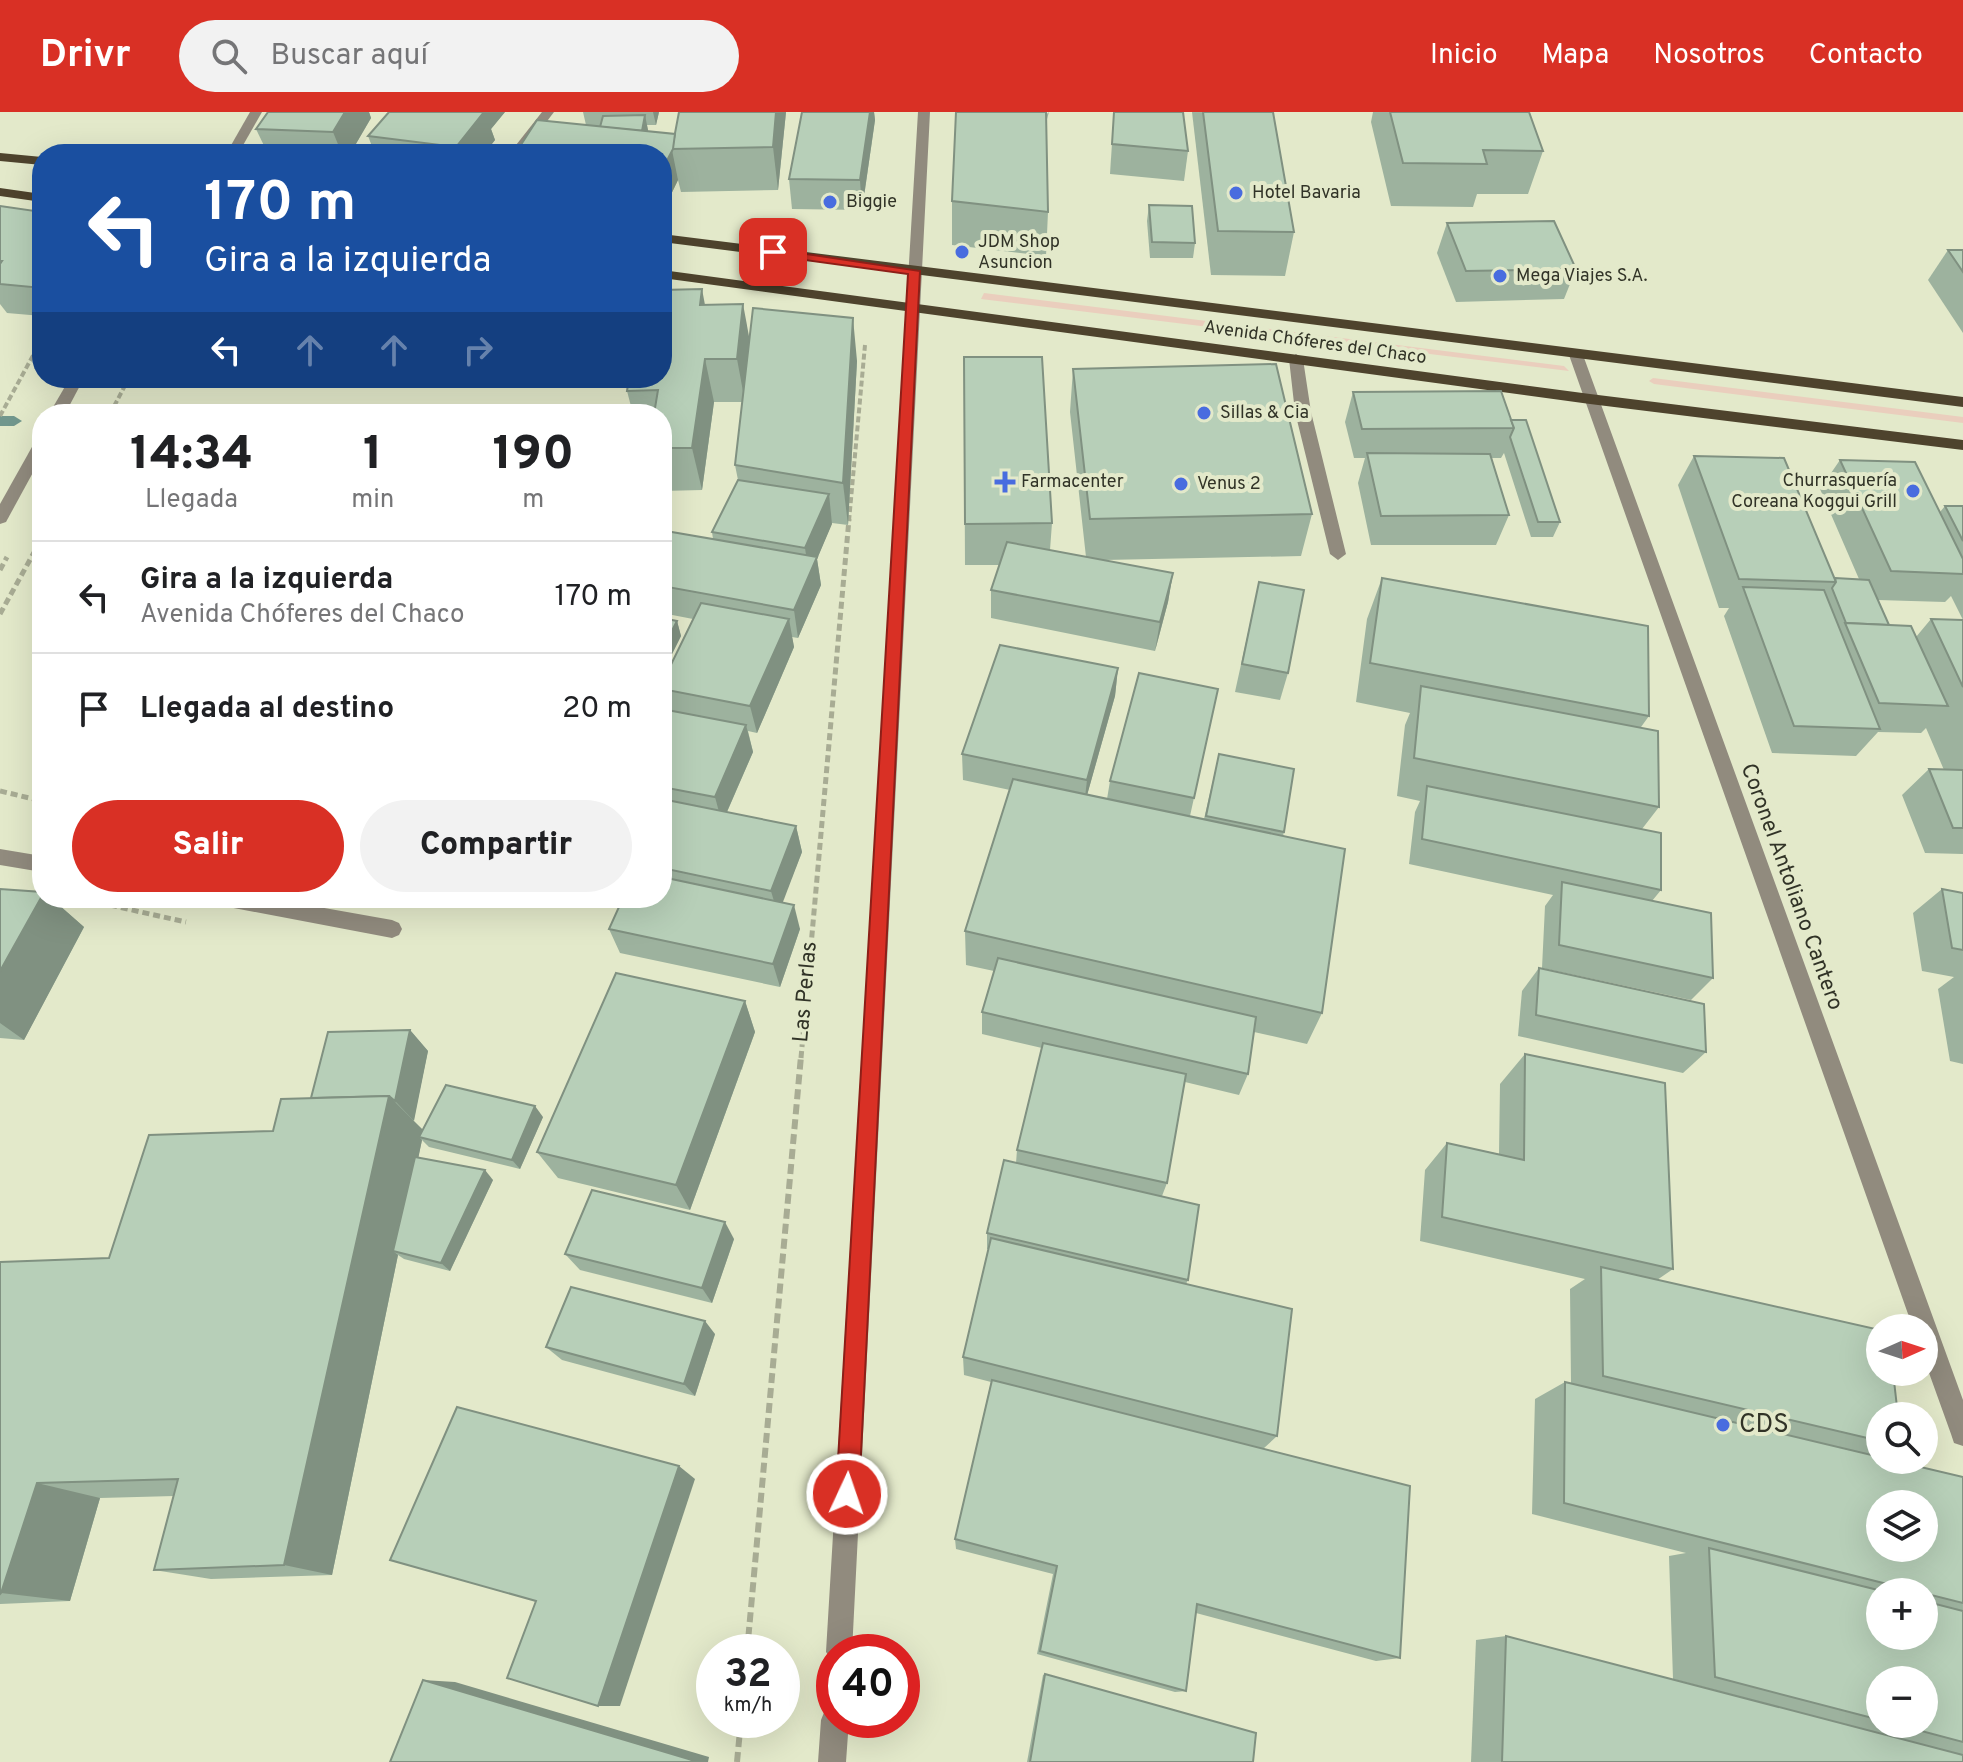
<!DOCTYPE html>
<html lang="es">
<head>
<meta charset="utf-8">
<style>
  :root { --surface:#fff; --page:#f2f2f2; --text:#202124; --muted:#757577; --line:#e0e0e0; --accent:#d93025 }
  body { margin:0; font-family:Overpass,sans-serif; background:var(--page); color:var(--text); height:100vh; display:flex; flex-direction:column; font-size:30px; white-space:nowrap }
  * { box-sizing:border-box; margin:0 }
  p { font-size:26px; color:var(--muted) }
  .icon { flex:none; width:44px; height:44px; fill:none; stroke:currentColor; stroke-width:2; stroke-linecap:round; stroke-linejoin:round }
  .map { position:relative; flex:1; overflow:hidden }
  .sheet { position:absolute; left:32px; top:292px; width:640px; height:504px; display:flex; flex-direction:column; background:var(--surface); border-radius:32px; box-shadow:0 8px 32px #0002 }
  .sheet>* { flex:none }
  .hud { position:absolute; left:32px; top:32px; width:640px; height:244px; border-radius:32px; box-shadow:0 8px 32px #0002; background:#1a4fa0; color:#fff; overflow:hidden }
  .needle { width:52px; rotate:87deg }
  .tools { position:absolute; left:1866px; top:1202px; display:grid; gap:16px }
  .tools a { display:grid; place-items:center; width:72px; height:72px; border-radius:50%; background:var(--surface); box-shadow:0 8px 32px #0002; font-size:40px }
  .speed { position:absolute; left:696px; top:1522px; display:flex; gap:16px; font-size:40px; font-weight:700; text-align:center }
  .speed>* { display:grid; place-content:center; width:104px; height:104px; border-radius:50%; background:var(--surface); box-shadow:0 8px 32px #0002; line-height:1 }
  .speed small { font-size:20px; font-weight:400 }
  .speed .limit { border:12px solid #d22; background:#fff; color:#111 }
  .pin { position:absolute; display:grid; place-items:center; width:68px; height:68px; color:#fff; margin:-34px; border-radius:16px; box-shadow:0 4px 12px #0006 }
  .me { position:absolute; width:88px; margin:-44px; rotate:3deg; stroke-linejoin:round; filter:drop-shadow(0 0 6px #0008) }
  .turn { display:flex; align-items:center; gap:28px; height:168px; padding:0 40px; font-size:36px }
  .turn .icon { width:104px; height:104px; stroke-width:2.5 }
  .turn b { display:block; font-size:56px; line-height:68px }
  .lanes { display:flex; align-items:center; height:76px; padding:0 40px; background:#0003; justify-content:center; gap:40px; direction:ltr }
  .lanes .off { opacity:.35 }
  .eta { display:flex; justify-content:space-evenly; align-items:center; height:136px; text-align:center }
  .eta b { font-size:48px; font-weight:800; line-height:56px }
  .cta { display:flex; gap:16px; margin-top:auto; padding:16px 40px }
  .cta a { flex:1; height:92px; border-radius:48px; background:var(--accent); color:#fff; font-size:32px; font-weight:800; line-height:92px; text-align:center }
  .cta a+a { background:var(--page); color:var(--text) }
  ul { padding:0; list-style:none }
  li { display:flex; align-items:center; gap:24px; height:112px; padding:0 40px; border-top:2px solid var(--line) }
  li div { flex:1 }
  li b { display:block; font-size:30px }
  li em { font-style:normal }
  header { display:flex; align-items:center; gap:48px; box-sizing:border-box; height:112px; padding:0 40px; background:var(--accent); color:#fff }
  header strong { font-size:38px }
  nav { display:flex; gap:44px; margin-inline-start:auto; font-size:28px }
  .search { width:560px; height:72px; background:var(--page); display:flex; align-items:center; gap:20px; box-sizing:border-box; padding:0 28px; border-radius:44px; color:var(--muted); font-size:30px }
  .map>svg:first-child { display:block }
</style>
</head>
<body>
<header>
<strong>Drivr</strong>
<div class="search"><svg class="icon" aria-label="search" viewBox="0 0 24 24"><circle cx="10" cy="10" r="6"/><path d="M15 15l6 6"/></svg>Buscar aquí</div>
<nav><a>Inicio</a><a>Mapa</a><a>Nosotros</a><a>Contacto</a></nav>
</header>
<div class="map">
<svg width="1963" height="1650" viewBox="0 0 1963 1650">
  <rect width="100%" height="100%" fill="#e3e9ca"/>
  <!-- green -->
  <g fill="#eacebd">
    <path d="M984,181L1564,254L1569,259L981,187Z"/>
    <path d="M1653,266L1963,305V311L1654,272L1649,269Z"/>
  </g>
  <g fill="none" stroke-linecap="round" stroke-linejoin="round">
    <!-- stream -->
    <path fill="#71978d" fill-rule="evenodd" d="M0,304H14L22,309L14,314H0Z"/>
    <!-- path-far2 -->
    <g stroke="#a8ac94" stroke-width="4" stroke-dasharray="6 3" stroke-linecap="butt">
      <path d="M110,302L129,266"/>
      <path d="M0,304L42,227"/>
      <path d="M849,409L865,233"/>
    </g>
    <!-- path-far1 -->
    <g stroke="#a8ac94" stroke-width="5" stroke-dasharray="7 4" stroke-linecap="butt">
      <path d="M0,458L7,445"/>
      <path d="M0,502L42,426"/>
      <path d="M0,679L42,689"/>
      <path d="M78,786L186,810"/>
      <path d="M801,946L849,407"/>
    </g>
    <!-- path -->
    <g stroke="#a8ac94" stroke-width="6" stroke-dasharray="10 5" stroke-linecap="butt">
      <path d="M747,1540L801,944"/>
      <path d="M737,1650L741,1608"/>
    </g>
    <!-- minor -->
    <g fill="#918b7e" fill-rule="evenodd">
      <path d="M250,0H262L238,42H226Z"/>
      <path d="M542,0H554L522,42H509Z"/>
      <path d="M918,0H930L852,1540H834V1551L826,1540Z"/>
      <path d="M1576,238L1583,243L1963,1288V1334L1954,1331L1951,1322L1924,1247V1216H1913L1569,243Z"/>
      <path d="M1296,242L1303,247L1311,300L1346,442L1338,448L1330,442L1295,300L1289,247Z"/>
      <path d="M70,266H84L65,302H49Z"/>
      <path d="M42,325V344L6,410L0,412V392L37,326Z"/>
      <path d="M0,737L42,744V760L0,753Z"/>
      <path d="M213,786H268L392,808L399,811L402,817L399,823L392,826L223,794L216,792Z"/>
      <path d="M834,1595V1608H849L846,1650H818L821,1608L825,1598Z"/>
    </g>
    <!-- major -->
    <g fill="#4e432d" fill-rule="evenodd">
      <path d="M0,41L42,45V53L0,49Z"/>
      <path d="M0,76L42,82V90L0,84Z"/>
      <path d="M662,122L1963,285V295L662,130Z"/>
      <path d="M662,158L1590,282L1963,328V338L1590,292L662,166Z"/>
    </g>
  </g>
  <!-- wall -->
  <g fill="#9db29e" fill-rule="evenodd">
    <path d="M268,0H369L371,6L350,42H268L256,17Z"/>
    <path d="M389,0H505L491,17L495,28L484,42H375L368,24Z"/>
    <path d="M583,0H659L656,13H647L648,20L675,22L786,0L778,78L681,80L678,68L662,101V42L586,13Z"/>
    <path d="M802,0H874L875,8L862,98L792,97L789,67Z"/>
    <path d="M1049,0L1046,11L1048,100L1046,144L952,133V89Z"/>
    <path d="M1114,0L1188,39L1184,69L1110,62Z"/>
    <path d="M1192,0H1273L1294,120L1285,164L1211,163Z"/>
    <path d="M1373,0H1529L1543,39L1528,82H1477L1473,95L1391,94L1371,10Z"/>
    <path d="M1149,93L1195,131L1193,146H1150L1147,109Z"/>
    <path d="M0,94L42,100V204L7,201L0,192Z"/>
    <path d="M1447,111L1576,157L1564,187L1456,190L1437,141Z"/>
    <path d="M1948,138H1963V221L1928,168Z"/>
    <path d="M705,193L749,227L857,249L848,413L832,411L817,447L821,473L798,526L792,525L794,535L757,621L748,619L753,640L727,700L796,714L802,740L782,790L800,817L780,875L620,841L609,817L662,786V597L666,598L662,585V571L693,507L662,501V427H713L712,420L738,368L735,353L742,290H714L702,378L662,379V302H633L627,279Z"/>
    <path d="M964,245L1052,411L1050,438L1086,445L1070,300L1073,257L1312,402L1301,444L1104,448L1173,461L1168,490L1155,539L991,506V478L1000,453H965Z"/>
    <path d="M1353,280L1511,308L1560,410L1553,425H1531L1504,341L1501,346H1491L1509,403L1496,433H1371L1358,371L1365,346H1354L1345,310Z"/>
    <path d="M1694,344L1835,466L1859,467L1820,377L1840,348L1940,400L1945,394H1963V742L1925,741L1902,683L1929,657L1944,658L1926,616L1921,621L1878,620L1856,644L1772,641L1724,504L1729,496H1719L1678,373ZM1951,484L1963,508L1931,507L1916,525L1889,513L1878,488L1945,490Z"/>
    <path d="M1382,466L1649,604L1641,615L1659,695L1642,717L1661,778L1652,789L1713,866L1691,888L1542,856L1545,794L1553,783L1409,752L1415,700L1420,689L1397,684L1405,613L1410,601L1356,590L1367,507Z"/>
    <path d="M1259,470L1288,561L1280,588L1235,580Z"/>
    <path d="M662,506L677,509L681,524L668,550L662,549Z"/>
    <path d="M1118,556L1115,584L1087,683L1107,687L1110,669L1218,577L1190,704L1204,707L1219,642L1284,720L1283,724L1322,901L1307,932L1254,920L1248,962L1239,983L1185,970L1167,1071L1162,1084L1188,1168L1186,1172L1277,1324L1263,1337L1400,1546L1376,1549L1196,1501L1186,1579L1175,1580L1037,1542L1053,1462L956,1437L955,1427L991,1270L964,1263L963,1245L988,1137H987V1121L1016,1051L1017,1038L1042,936L982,922V900L994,859L966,853L965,819L1010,678L963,668L962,642Z"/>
    <path d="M0,777L42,786H51L84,815L24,928L0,926Z"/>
    <path d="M1942,777L1963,781V952L1950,949L1938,877L1954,865L1922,859L1913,801Z"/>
    <path d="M1539,856L1706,940L1683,961L1518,924L1522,879Z"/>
    <path d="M745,889L755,920L690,1098L558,1066L537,1040Z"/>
    <path d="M410,918L428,939L413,1009L423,1018L543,1005L520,1057L429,1035L422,1028L418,1046L493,1068L450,1159L404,1147L398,1143L332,1463L211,1467L154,1458L174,1384L100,1386L70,1489L0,1492V1150L109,1146L273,1019L311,986Z"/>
    <path d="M1525,942L1673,1157L1657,1168L1880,1304V1341L1871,1343L1963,1365V1643L1673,1567L1669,1444L1686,1441L1532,1402L1535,1287L1565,1270L1571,1271L1570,1177L1585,1167L1420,1129L1425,1058L1447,1031L1499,1042L1500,972ZM1880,1480H1924V1524ZM1880,1568L1924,1612H1880Z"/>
    <path d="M734,1127L712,1191L580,1158L565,1142Z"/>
    <path d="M715,1222L695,1284L562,1248L546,1235Z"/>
    <path d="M1506,1524L1963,1650H1471L1476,1528Z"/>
    <path d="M1045,1562L1253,1650H1027L1043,1563Z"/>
  </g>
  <!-- shaded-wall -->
  <g fill="#809181">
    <path d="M345,0H369L371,6L350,42H342L333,20Z"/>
    <path d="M483,0H505L491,17L495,28L484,42H459L456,35Z"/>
    <path d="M653,0H659L656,13Z"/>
    <path d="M776,0H786L778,78L773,35Z"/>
    <path d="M870,0H874L875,8L862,98L860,68Z"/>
    <path d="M645,3L648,18L644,39L641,24Z"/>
    <path d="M672,38L678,68L662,101V58Z"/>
    <path d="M702,177L710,220L700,193Z"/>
    <path d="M743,192L751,235L745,290L737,247Z"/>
    <path d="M853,206L857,249L848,413L843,371Z"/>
    <path d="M705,247L714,290L702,378L692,336Z"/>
    <path d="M829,382L832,412L817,447L821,473L798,526L794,498L809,463L805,436Z"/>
    <path d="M1173,461L1168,490L1155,539L1160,510Z"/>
    <path d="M789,507L794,535L757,621L750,594Z"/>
    <path d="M677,509L681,524L668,550L663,536Z"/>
    <path d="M1118,556L1115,584L1084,694L1087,668Z"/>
    <path d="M746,613L753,640L722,711L715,685Z"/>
    <path d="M796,714L802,740L778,803L771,779Z"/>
    <path d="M42,784V786H51L84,815L24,928L0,911V859Z"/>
    <path d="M794,793L800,817L780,875L773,852Z"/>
    <path d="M745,889L755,920L690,1098L676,1073Z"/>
    <path d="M410,918L428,939L414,1009L395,989Z"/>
    <path d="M389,984L424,1019L419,1025L422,1028L399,1140L393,1139L398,1143L332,1463L284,1453Z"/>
    <path d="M535,994L543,1005L520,1057L512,1048Z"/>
    <path d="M485,1058L493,1068L450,1159L441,1151Z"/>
    <path d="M725,1110L734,1127L712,1191L702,1176Z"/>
    <path d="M705,1209L715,1222L695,1284L684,1272Z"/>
    <path d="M679,1354L695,1367L620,1594H598Z"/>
    <path d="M37,1371L100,1386L70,1489L1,1481Z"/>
    <path d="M423,1568L455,1570L709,1645L708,1650H691Z"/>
  </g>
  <!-- building -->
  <g fill="#b7cfb8" stroke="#809181" stroke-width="2" fill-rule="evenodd">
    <path d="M268,0H345L333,20L256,17Z"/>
    <path d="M389,0H484L456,35L368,24Z"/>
    <path d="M679,0H776L773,35L672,37Z"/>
    <path d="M802,0H870L860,68L789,67Z"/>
    <path d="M956,0H1046L1048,100L952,89Z"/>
    <path d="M1114,0H1183L1188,39L1112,32Z"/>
    <path d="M1203,0H1273L1294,120L1218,119Z"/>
    <path d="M1390,0H1529L1543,39L1483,38L1487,52L1403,51Z"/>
    <path d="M645,3L642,19L600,15L603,4Z"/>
    <path d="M537,8L675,22L673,37L662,58V42H515Z"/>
    <path d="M1149,93L1192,94L1195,131L1152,130Z"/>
    <path d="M0,94L42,100V134L40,137H42V176L0,172V152L2,149H0Z"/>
    <path d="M1554,109L1576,157L1466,159L1447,111Z"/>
    <path d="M1948,138H1963V160Z"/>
    <path d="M702,177L700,193L743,192L737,247H705L692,336H662V302H654L658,278L627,279L629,266H662V178Z"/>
    <path d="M753,196L853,206L843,371L735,353Z"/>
    <path d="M964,245H1042L1052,411L965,412Z"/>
    <path d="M1276,252L1312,402L1090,407L1073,257Z"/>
    <path d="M1501,279L1514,316L1362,317L1353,280Z"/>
    <path d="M1511,308H1526L1560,410H1538L1510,325L1514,316Z"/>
    <path d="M1367,341L1490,342L1509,403L1381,404Z"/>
    <path d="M1694,344L1784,346L1836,470L1739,467Z"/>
    <path d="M1840,348L1915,350L1963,447V462L1891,459Z"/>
    <path d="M738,368L829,382L805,436L712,420Z"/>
    <path d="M1945,394H1963V429Z"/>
    <path d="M666,419L817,445L794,498L662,474V427Z"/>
    <path d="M1007,430L1173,461L1160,510L991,478Z"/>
    <path d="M1382,466L1648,514L1649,604L1370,551Z"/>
    <path d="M1835,466L1869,468L1889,513L1846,511L1832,476L1836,470Z"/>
    <path d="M1259,470L1304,478L1288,561L1242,552Z"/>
    <path d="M1743,475L1824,478L1880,617L1794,614Z"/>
    <path d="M701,491L789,507L750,594L662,577V571Z"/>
    <path d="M662,506L677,509L663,536L662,535Z"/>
    <path d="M1931,507L1963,508V575Z"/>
    <path d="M1845,511L1911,514L1948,594L1879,591Z"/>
    <path d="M1000,533L1118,556L1087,668L962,642Z"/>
    <path d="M1139,561L1218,577L1194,686L1110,669Z"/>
    <path d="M1421,574L1658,619L1659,695L1414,646Z"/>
    <path d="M662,597L746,613L715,685L662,675Z"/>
    <path d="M1219,642L1294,657L1284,720L1206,704Z"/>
    <path d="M1929,657L1963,658V716H1953Z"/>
    <path d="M1013,667L1345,737L1322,901L965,819Z"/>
    <path d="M1427,674L1661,721V778L1422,727Z"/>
    <path d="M662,687L796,714L771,779L662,756Z"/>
    <path d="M662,765L794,793L773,852L609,817L623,786H662Z"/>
    <path d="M1562,770L1711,801L1713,866L1559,833Z"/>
    <path d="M0,777L42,780V784L0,859Z"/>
    <path d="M1942,777L1963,781V838L1952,836Z"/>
    <path d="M998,846L1256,905L1248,962L982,900Z"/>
    <path d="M1539,856L1704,892L1706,940L1536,903Z"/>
    <path d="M616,861L745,889L676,1073L537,1040Z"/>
    <path d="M410,918L395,989L389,984L311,986L328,920Z"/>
    <path d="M1043,931L1186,962L1167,1071L1017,1038Z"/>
    <path d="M1525,942L1665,971L1673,1157L1442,1105L1447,1031L1524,1048Z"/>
    <path d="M446,973L535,994L512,1048L419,1025Z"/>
    <path d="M389,984L284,1453L154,1458L178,1367L37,1371L1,1481L0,1482V1150L109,1146L149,1023L273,1019L281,987Z"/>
    <path d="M415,1045L485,1058L441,1151L393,1139Z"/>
    <path d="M1004,1048L1199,1093L1188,1168L987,1121Z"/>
    <path d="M592,1078L725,1110L702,1176L565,1142Z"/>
    <path d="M991,1126L1292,1197L1277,1324L963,1245Z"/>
    <path d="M1601,1155L1880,1218V1260H1893L1898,1304H1880V1329L1603,1264Z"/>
    <path d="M571,1175L705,1209L684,1272L546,1235Z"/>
    <path d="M992,1268L1410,1374L1400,1546L1197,1492L1186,1579L1040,1539L1057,1454L955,1427Z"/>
    <path d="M1565,1270L1880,1345V1348H1891L1963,1365V1491L1564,1391ZM1880,1392H1924V1436H1880Z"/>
    <path d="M457,1295L679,1354L598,1594L507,1566L536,1489L390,1448Z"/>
    <path d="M1709,1436L1886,1480H1880V1524H1924V1489L1963,1499V1630L1895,1612H1924V1568H1880V1608L1715,1565Z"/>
    <path d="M1506,1524L1963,1643V1650H1502Z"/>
    <path d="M1045,1562L1256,1621L1253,1650H1030Z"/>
    <path d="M423,1568L692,1648L691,1650H390Z"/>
  </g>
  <!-- route -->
  <path fill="#d93025" stroke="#8d1f18" stroke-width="2" d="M773,137L920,159L859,1382L855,1391L847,1394L839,1391L836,1382L908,162L768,143V138Z"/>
  <!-- markers -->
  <g fill="#496cdf" stroke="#e3e9ca" stroke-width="3">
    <circle cx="1236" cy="81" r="8"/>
    <circle cx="830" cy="90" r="8"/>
    <circle cx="962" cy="140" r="8"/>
    <circle cx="1500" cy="164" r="8"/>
    <circle cx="1204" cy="301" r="8"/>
    <path d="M1001 358h8v8h8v8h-8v8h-8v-8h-8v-8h8z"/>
    <circle cx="1181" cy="372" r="8"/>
    <circle cx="1913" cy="379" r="8"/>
    <circle cx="1723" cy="1313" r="8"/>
  </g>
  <g text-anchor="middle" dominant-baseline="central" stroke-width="8" stroke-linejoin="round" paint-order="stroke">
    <!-- far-poi labels -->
    <g font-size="18" fill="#313327" stroke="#e3e9ca" text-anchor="start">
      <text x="1252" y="81">Hotel Bavaria</text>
      <text x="846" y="90">Biggie</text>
      <text x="978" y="130">JDM Shop<tspan x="978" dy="21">Asuncion</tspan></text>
      <text x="1516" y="164">Mega Viajes S.A.</text>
      <text x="1220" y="301">Sillas &amp; Cia</text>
      <text x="1897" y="369" text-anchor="end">Churrasquería<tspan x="1897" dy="21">Coreana Koggui Grill</tspan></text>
      <text x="1021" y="370">Farmacenter</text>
      <text x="1197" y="372">Venus 2</text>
    </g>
    <!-- far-street labels -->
    <g font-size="18" fill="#313327" stroke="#e3e9ca">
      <text transform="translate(1315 231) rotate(8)">Avenida Chóferes del Chaco</text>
    </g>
    <!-- street labels -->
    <g font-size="22" fill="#313327" stroke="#e3e9ca">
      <text transform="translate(1791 775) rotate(70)">Coronel Antoliano Cantero</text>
      <text transform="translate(806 880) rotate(-85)">Las Perlas</text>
    </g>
    <!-- near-poi labels -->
    <g font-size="26" fill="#313327" stroke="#e3e9ca" text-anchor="start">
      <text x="1739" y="1313">CDS</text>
    </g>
  </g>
</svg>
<div class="tools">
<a><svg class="needle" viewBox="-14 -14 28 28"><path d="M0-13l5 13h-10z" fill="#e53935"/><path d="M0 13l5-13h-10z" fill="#757577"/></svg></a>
<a><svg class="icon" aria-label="search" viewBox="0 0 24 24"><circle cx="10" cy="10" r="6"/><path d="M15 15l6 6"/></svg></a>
<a><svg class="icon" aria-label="layers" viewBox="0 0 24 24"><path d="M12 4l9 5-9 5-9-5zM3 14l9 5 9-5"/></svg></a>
<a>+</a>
<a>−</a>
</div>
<div class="speed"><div>32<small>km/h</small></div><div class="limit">40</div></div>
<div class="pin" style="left:773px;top:140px;background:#d93025"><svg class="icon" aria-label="arrive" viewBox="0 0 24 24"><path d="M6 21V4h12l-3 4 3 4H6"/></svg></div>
<svg class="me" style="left:847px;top:1382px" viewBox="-20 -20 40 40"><circle r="17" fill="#d93025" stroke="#fff" stroke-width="3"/><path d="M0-11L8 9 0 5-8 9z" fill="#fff"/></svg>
<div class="hud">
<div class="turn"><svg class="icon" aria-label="left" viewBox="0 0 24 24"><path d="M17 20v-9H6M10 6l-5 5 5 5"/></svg><div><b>170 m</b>Gira a la izquierda</div></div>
<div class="lanes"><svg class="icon" aria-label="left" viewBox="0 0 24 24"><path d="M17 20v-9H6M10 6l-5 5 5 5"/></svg><svg class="icon off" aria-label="ahead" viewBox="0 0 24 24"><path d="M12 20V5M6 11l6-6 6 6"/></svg><svg class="icon off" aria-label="ahead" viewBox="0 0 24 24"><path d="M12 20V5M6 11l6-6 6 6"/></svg><svg class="icon off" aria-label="right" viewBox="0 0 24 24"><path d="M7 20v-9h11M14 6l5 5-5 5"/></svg></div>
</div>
<section class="sheet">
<div class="eta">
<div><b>14:34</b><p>Llegada</p></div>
<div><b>1</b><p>min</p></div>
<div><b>190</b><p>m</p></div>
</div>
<ul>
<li><svg class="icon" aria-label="left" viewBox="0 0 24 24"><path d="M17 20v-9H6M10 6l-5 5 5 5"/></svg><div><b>Gira a la izquierda</b><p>Avenida Chóferes del Chaco</p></div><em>170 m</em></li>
<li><svg class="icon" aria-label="arrive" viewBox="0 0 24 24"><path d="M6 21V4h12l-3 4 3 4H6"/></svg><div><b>Llegada al destino</b></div><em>20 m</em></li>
</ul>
<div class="cta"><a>Salir</a><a>Compartir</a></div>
</section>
</div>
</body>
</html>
